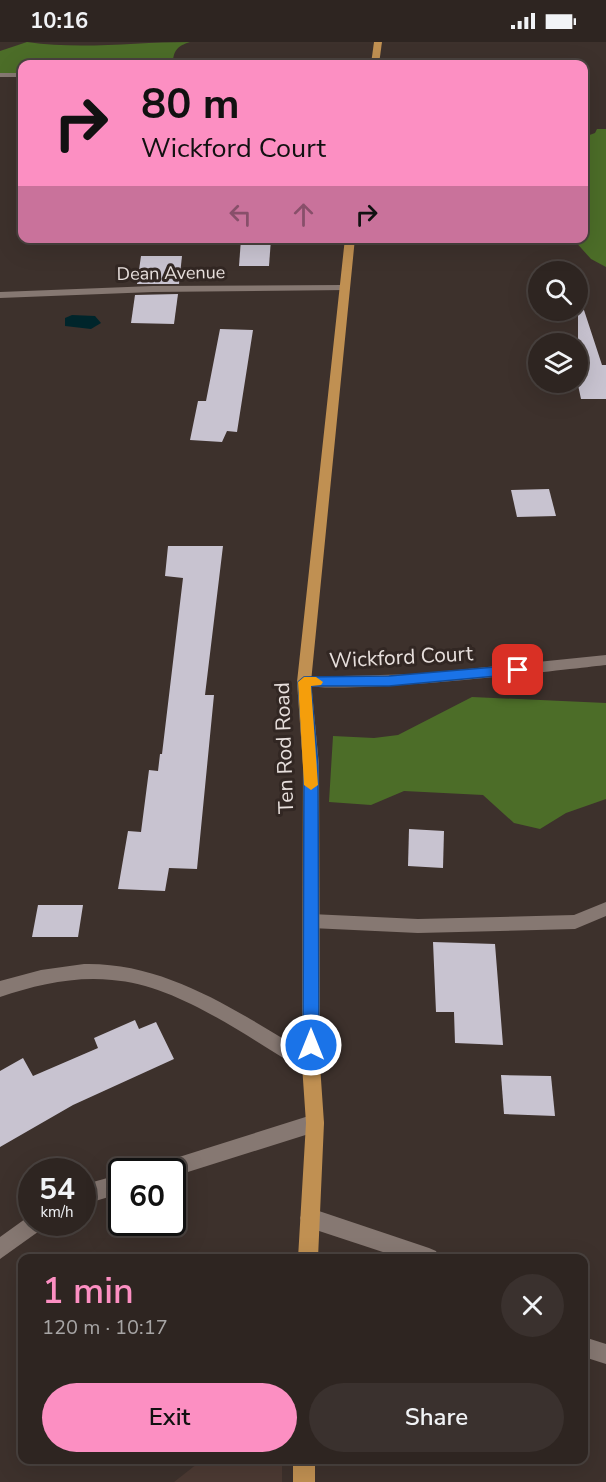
<!DOCTYPE html>
<html lang="en">
<head>
<meta charset="utf-8">
<style>
  :root { --surface:#2e2521; --page:#3a312e; --text:#f1f3f6; --muted:#a7a5a5; --line:#49423f; --accent:#fc8fc2 }
  body { margin:0; font-family:"Nunito Sans",sans-serif; background:var(--page); color:var(--text); height:100vh; display:flex; flex-direction:column; font-size:22px; white-space:nowrap }
  * { box-sizing:border-box; margin:0 }
  p { font-size:20px; color:var(--muted) }
  .icon { flex:none; width:33px; height:33px; fill:none; stroke:currentColor; stroke-width:2; stroke-linecap:round; stroke-linejoin:round }
  .map { position:relative; flex:1; overflow:hidden }
  .side { position:absolute; left:18px; top:1212px; width:570px; height:210px; display:flex; flex-direction:column; background:var(--surface); border-radius:12px; box-shadow:0 6px 24px #0002,0 0 0 2px var(--line) }
  .side>* { flex:none }
  .top-card { position:absolute; left:18px; top:18px; width:570px; height:183px; border-radius:12px; box-shadow:0 6px 24px #0002,0 0 0 2px var(--line); background:#fc8fc2; color:#111; overflow:hidden }
  .buttons { position:absolute; left:528px; top:219px; display:grid; gap:12px }
  .buttons a { display:grid; place-items:center; width:60px; height:60px; border-radius:50%; background:var(--surface); box-shadow:0 6px 24px #0002,0 0 0 2px var(--line); font-size:30px }
  .speed { position:absolute; left:18px; top:1116px; display:flex; gap:12px; font-size:30px; font-weight:700; text-align:center }
  .speed>* { display:grid; place-content:center; width:78px; height:78px; border-radius:50%; background:var(--surface); box-shadow:0 6px 24px #0002,0 0 0 2px var(--line); line-height:1 }
  .speed small { font-size:15px; font-weight:400 }
  .speed .limit { border:3px solid #111; border-radius:9px; background:#fff; color:#111 }
  .pin { position:absolute; display:grid; place-items:center; width:51px; height:51px; color:#fff; margin:-26px; border-radius:12px; box-shadow:0 3px 9px #0006 }
  .me { position:absolute; width:66px; margin:-33px; rotate:0deg; stroke-linejoin:round; filter:drop-shadow(0 0 4px #0008) }
  .turn { display:flex; align-items:center; gap:21px; height:126px; padding:0 24px; font-size:27px }
  .turn .icon { width:78px; height:78px; stroke-width:2.5 }
  .turn b { display:block; font-size:42px; line-height:51px }
  .lanes { display:flex; align-items:center; height:57px; padding:0 24px; background:#0003; justify-content:center; gap:30px; direction:ltr }
  .lanes .off { opacity:.35 }
  .round { display:grid; place-items:center; flex:none; width:63px; height:63px; border-radius:32px; background:var(--page) }
  .head { display:flex; align-items:center; justify-content:space-between; height:102px; padding:0 24px }
  h1 { font-size:36px; font-weight:600; line-height:45px; color:var(--accent) }
  .button { display:flex; gap:12px; margin-top:auto; padding:12px 24px }
  .button a { flex:1; height:69px; border-radius:36px; background:var(--accent); color:#111; font-size:24px; font-weight:600; line-height:69px; text-align:center }
  .button a+a { background:var(--page); color:var(--text) }
  .status { display:flex; justify-content:space-between; align-items:center; height:42px; padding:0 30px; background:var(--surface); direction:ltr }
  .status svg { height:16px; fill:currentColor }
  .map>svg:first-child { display:block }
</style>
</head>
<body>
<div class="status"><b>10:16</b><svg viewBox="0 0 49 12"><path d="M0 12V9h3v3zM5 12V6h3v6zM10 12V3h3v9zM15 12V0h3v12zM26 1h20v11H26zM47 4h2v5h-2z"/></svg></div>
<div class="map">
<svg width="606" height="1440" viewBox="0 0 606 1440">
  <rect width="100%" height="100%" fill="#3d312c"/>
  <!-- built -->
  <path fill="#4c3a33" d="M202,1418H282V1440H174Z"/>
  <!-- forest -->
  <g fill="#4c6d28">
    <path d="M27,0C81,8 135,0 190,0C177,4 173,9 173,22H22V32H0V9Z"/>
    <path d="M597,87H606V225L591,217L573,197L584,196V95L595,91Z"/>
    <path d="M472,655L606,661V757L566,771L540,787L514,781L483,753L404,749L371,763L329,760L333,694L374,696L398,693Z"/>
  </g>
  <!-- water -->
  <path fill="#00252b" d="M72,273L95,274L101,281L91,287L65,284V276Z"/>
  <!-- building -->
  <g fill="#c8c3d0">
    <path d="M241,197H271L269,224H239Z"/>
    <path d="M141,214H182L179,242H137Z"/>
    <path d="M178,252L174,282L131,281L135,253Z"/>
    <path d="M583,265L602,323H606V357H581L578,343V266Z"/>
    <path d="M220,287L253,288L237,390L227,389L222,400L190,398L198,359H206Z"/>
    <path d="M549,447L556,474L517,475L511,448Z"/>
    <path d="M168,504H223L205,653H214L197,827L169,826L165,849L118,847L128,789L141,790L149,728L158,729L160,712H162L183,536L165,534Z"/>
    <path d="M409,787L444,789L443,826L408,824Z"/>
    <path d="M38,863H83L78,895H32Z"/>
    <path d="M433,900L495,902L503,1003L455,1001L454,970H436Z"/>
    <path d="M135,978L139,987L156,980L174,1017L73,1063L0,1105V1029L23,1016L33,1034L98,1006L94,996Z"/>
    <path d="M501,1033L551,1034L555,1074L504,1072Z"/>
  </g>
  <g fill="none" stroke-linecap="round" stroke-linejoin="round">
    <!-- minor -->
    <g fill="#867872" fill-rule="evenodd">
      <rect x="0" y="31" width="22" height="4"/>
      <path d="M343,243L347,244V248L153,250L0,256V250L153,244Z"/>
      <path d="M606,613V623C570,627 309,658 297,640L304,635L418,632Z"/>
      <path d="M606,860V874L575,887L418,891L311,886L305,884L303,879L305,874L311,872L418,877L574,873Z"/>
      <path d="M84,922C171,920 245,975 317,1017L320,1023L317,1029L311,1031L305,1029C248,996 179,943 112,938C74,934 36,943 0,955V939L41,928Z"/>
      <path d="M315,1072L322,1075L324,1081L322,1087L315,1090L172,1135V1130H151L153,1123L160,1121Z"/>
      <path d="M122,1132V1151L82,1163V1143Z"/>
      <path d="M310,1166L429,1206L436,1209L439,1216H401L310,1186L303,1183L300,1176L303,1169Z"/>
      <path d="M32,1172V1180H45L42,1187L0,1217V1195Z"/>
      <path d="M584,1295L606,1302V1322L584,1315Z"/>
    </g>
    <!-- major -->
    <g fill="#c09052" fill-rule="evenodd">
      <path d="M374,0H382L379,22H371Z"/>
      <path d="M345,196H355L311,640L319,723L320,1023L324,1081L318,1216H298L306,1081L302,1023L303,723L297,640Z"/>
      <rect x="293" y="1418" width="22" height="22"/>
    </g>
  </g>
  <!-- route -->
  <path fill="#1a73e8" stroke="#114b97" stroke-width="1.5" d="M518,623L525,628L518,632L389,644H311L318,723L319,1003L317,1008L311,1010L305,1008L303,1003L304,723L298,640L304,635L389,634Z"/>
  <!-- slow -->
  <path fill="#f59e0b" d="M304,635H316L323,640L321,643L311,644L318,743L311,748L304,743L298,640Z"/>
  <g text-anchor="middle" dominant-baseline="central" stroke-width="6" stroke-linejoin="round" paint-order="stroke">
    <!-- far-street labels -->
    <g font-size="18" fill="#e7dfdc" stroke="#322723">
      <text transform="translate(171 231) rotate(-1)">Dean Avenue</text>
    </g>
    <!-- street labels -->
    <g font-size="21" fill="#e7dfdc" stroke="#322723">
      <text transform="translate(401 615) rotate(-3)">Wickford Court</text>
      <text transform="translate(284 706) rotate(-92)">Ten Rod Road</text>
    </g>
  </g>
</svg>
<div class="buttons">
<a><svg class="icon" aria-label="search" viewBox="0 0 24 24"><circle cx="10" cy="10" r="6"/><path d="M15 15l6 6"/></svg></a>
<a><svg class="icon" aria-label="layers" viewBox="0 0 24 24"><path d="M12 4l9 5-9 5-9-5zM3 14l9 5 9-5"/></svg></a>
</div>
<div class="speed"><div>54<small>km/h</small></div><div class="limit">60</div></div>
<div class="pin" style="left:518px;top:628px;background:#d93025"><svg class="icon" aria-label="arrive" viewBox="0 0 24 24"><path d="M6 21V4h12l-3 4 3 4H6"/></svg></div>
<svg class="me" style="left:311px;top:1003px" viewBox="-20 -20 40 40"><circle r="17" fill="#1a73e8" stroke="#fff" stroke-width="3"/><path d="M0-11L8 9 0 5-8 9z" fill="#fff"/></svg>
<div class="top-card">
<div class="turn"><svg class="icon" aria-label="right" viewBox="0 0 24 24"><path d="M7 20v-9h11M14 6l5 5-5 5"/></svg><div><b>80 m</b>Wickford Court</div></div>
<div class="lanes"><svg class="icon off" aria-label="left" viewBox="0 0 24 24"><path d="M17 20v-9H6M10 6l-5 5 5 5"/></svg><svg class="icon off" aria-label="ahead" viewBox="0 0 24 24"><path d="M12 20V5M6 11l6-6 6 6"/></svg><svg class="icon" aria-label="right" viewBox="0 0 24 24"><path d="M7 20v-9h11M14 6l5 5-5 5"/></svg></div>
</div>
<section class="side">
<div class="head"><div><h1>1 min</h1><p>120 m · 10:17</p></div><a class="round"><svg class="icon" aria-label="close" viewBox="0 0 24 24"><path d="M6 6l12 12M18 6L6 18"/></svg></a></div>
<div class="button"><a>Exit</a><a>Share</a></div>
</section>
</div>
</body>
</html>
